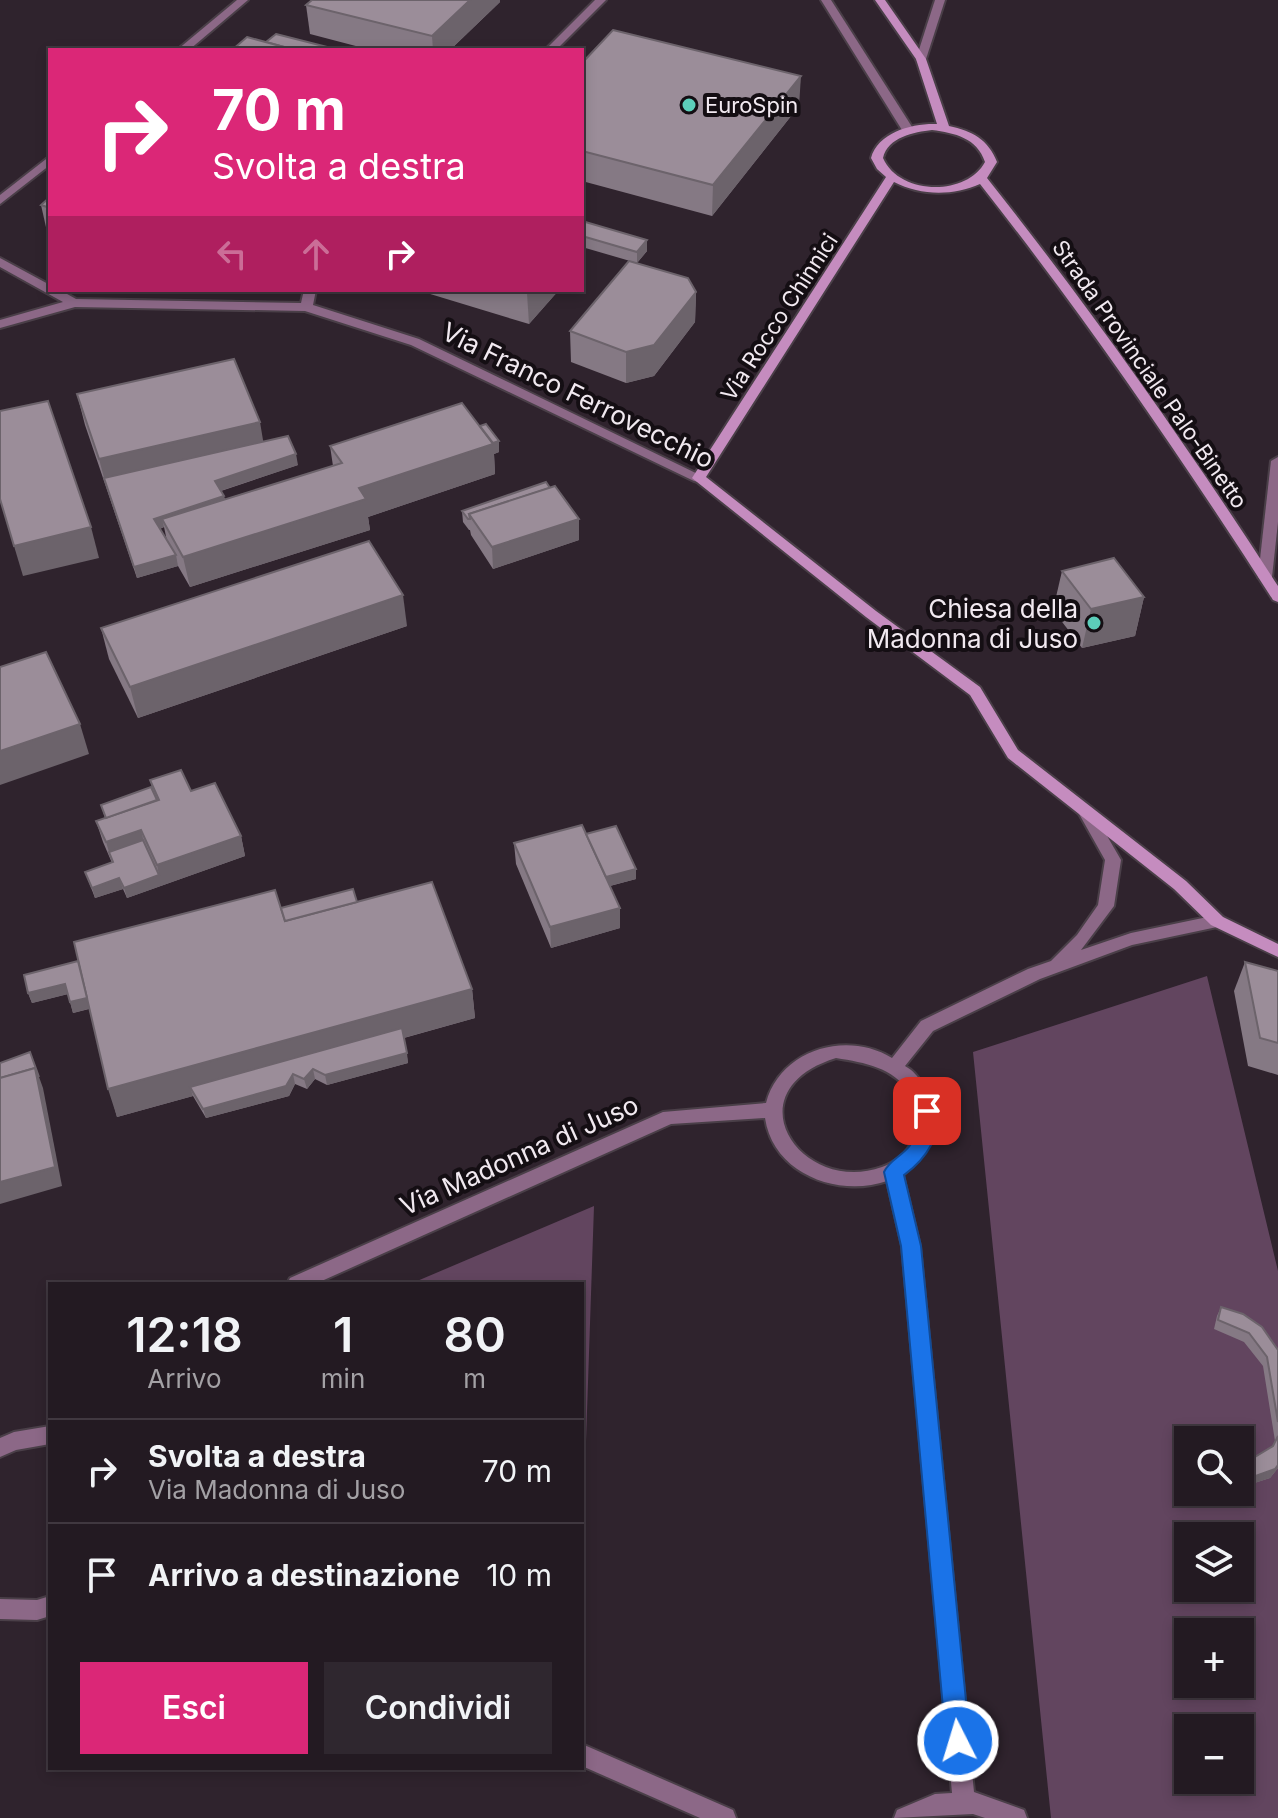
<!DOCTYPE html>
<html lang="it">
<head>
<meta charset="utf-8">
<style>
  :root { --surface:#231a22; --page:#2f272f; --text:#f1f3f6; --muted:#a3a1a5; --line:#403840; --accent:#db2777 }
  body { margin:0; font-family:Inter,sans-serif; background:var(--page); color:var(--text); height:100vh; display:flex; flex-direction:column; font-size:30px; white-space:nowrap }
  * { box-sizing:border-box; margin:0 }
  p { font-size:26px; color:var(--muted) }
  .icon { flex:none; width:44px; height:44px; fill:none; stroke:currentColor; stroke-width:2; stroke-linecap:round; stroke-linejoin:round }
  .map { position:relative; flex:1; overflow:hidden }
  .details { position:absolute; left:48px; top:1282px; width:536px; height:488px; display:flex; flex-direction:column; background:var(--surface); border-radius:0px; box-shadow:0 4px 12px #0003,0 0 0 2px var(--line) }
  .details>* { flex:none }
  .guide { position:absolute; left:48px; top:48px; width:536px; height:244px; border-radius:0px; box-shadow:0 4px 12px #0003,0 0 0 2px var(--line); background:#db2777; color:#fff; overflow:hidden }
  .buttons { position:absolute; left:1174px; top:1426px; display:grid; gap:16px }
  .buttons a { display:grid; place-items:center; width:80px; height:80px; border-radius:0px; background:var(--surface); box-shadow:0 4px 12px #0003,0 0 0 2px var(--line); font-size:40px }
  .pin { position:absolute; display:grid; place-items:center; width:68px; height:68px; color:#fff; margin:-34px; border-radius:16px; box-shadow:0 4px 12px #0006 }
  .me { position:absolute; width:88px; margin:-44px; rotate:355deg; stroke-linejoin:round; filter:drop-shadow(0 0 6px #0008) }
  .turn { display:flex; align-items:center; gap:28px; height:168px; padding:0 32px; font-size:36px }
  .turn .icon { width:104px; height:104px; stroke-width:2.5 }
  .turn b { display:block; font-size:56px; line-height:68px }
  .lanes { display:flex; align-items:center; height:76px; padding:0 32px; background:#0003; justify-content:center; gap:40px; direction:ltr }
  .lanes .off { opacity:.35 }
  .eta { display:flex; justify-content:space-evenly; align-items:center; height:136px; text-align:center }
  .eta b { font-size:48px; font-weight:600; line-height:56px }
  .primary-button { display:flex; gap:16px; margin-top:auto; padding:16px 32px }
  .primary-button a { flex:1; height:92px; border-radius:0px; background:var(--accent); color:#fff; font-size:32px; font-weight:600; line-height:92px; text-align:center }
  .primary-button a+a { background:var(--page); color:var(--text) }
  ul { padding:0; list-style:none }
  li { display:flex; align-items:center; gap:24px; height:104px; padding:0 32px; border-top:2px solid var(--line) }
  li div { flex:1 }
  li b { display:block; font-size:30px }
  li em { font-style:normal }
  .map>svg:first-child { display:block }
</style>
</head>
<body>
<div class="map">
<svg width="1278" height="1818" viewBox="0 0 1278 1818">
  <rect width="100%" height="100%" fill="#2f232d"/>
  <!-- green -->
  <g fill="#62455f" fill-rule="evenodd">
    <path d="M1207,976L1278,1271V1818H1051L973,1052ZM1188,1440H1240V1492H1188ZM1188,1536H1240V1588H1188ZM1188,1632H1240V1684H1188ZM1188,1728H1240V1780H1188Z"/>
    <path d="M594,1206L582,1559V1284H410Z"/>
  </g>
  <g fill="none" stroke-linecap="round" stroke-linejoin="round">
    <defs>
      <path id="lane" d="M1278,457V522L1272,577L1265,582L1258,577L1271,461Z"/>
      <g id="street">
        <path d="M237,0H248L189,50H177Z"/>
        <path d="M595,0H606L556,50H545Z"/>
        <path d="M821,0H831L914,130L912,132L902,130Z"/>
        <path d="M935,0H945L926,59L917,61L916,59Z"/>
        <path d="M50,156V165L0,204V195Z"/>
        <path d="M0,258L50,285V290H60L76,299L301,303L304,290H316L313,305L419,339L706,478L699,482L694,481L411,345L305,311L75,307L0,328V320L63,302L0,267Z"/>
        <path d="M1086,806L1091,808L1121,860L1114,906L1081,950L1131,933L1217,915L1223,917L1225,921L1223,925L1217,927L1132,945L1040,979L933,1031L905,1066C914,1071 917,1076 923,1084C944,1116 932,1152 903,1175L920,1246L974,1792L1024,1810L1027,1818H985L973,1814L894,1818L897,1810L935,1794L952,1793L902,1246L887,1181C839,1198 773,1174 765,1118L671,1124L315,1284H287L290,1278L663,1112L766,1103C780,1050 846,1030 892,1058L921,1021L1028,969L1051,961L1077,935L1098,905L1105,860L1078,812ZM836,1058C866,1063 892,1067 910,1093C919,1108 918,1124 912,1140C908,1153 894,1163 882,1167C801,1196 730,1091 836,1058Z"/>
        <path d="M50,1426V1444L16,1450L0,1457V1438L14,1432Z"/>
        <path d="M50,1596V1616L37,1620L0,1619V1599L37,1600Z"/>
        <path d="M582,1744L733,1810L736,1818H700L582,1766Z"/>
      </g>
      <path id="secondary" d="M875,0H885L926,59L949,126C972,131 988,139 997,162L987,178C1091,309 1187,445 1278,586V602L1273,600C1181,457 1085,317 980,184C953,196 921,196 894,182L706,477L876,611L980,687L1018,750L1186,881L1223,917L1278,944V957L1211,925L1174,889L1008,758L970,695L866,617L692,478L886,177L877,169L871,158C878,132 913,123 937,124L916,59ZM932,130C955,133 977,138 985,162C966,197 899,195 883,158C888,137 914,132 932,130Z"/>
    </defs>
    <!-- lane casing -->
    <use href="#lane" stroke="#4a3f48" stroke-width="4"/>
    <!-- street casing -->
    <use href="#street" stroke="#4a3f48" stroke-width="4"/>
    <!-- secondary casing -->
    <use href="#secondary" stroke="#4a3f48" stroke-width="4"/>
    <!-- lane -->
    <use href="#lane" fill="#8c6887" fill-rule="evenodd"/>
    <!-- street -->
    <use href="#street" fill="#8c6887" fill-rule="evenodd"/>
    <!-- secondary -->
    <use href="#secondary" fill="#c58cbf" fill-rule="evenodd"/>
  </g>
  <!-- wall -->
  <g fill="#857984" fill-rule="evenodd">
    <path d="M500,2L450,50H371L310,34L306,5Z"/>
    <path d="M582,63L799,106L712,216L582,181Z"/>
    <path d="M50,197V236H48L41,205Z"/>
    <path d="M582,221L647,240V251L637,263L582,247Z"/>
    <path d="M417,290H559L529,324Z"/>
    <path d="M696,292L695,322L654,376L626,383L571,362L570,331Z"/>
    <path d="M77,394L264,441L298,465L221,491L225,499L333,466L330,446L499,452L494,454L495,474L368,517L370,530L190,587L178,566L137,578L85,425ZM164,527L167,541L160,529Z"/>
    <path d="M462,511L579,540L493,569L471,535L470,530H469L463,522Z"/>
    <path d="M1062,571L1144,597L1135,636L1082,648L1053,610Z"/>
    <path d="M407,626L138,718L109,659L101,628Z"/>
    <path d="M150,780L191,791L241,836L245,856L127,898L123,889L95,898L85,872L112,863L103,842L96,821L105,818L101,805L153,791Z"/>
    <path d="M586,834L636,869V879L610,886L620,928L551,948L516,864L514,843Z"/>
    <path d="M357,902L472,989L475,1018L404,1038L408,1063L327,1085L315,1079L307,1089L295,1084L289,1096L206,1118L193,1096L117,1117L89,1009L73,1013L68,994L32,1003L28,993L281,908Z"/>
    <path d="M1245,962L1278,971V1075L1248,1066L1234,991Z"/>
    <path d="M1221,1307L1278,1350V1468L1270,1478L1245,1486L1241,1471L1245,1463L1272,1447L1275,1441L1263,1366L1244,1342L1214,1329L1217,1316Z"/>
  </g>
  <!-- shaded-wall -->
  <g fill="#6c636b">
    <path d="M470,0H500V2L450,50H433L432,36Z"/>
    <path d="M801,76L799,106L712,216L713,185Z"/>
    <path d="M647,240V251L637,263V252Z"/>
    <path d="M530,290H559L529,324L527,293Z"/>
    <path d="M696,292L695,322L654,376L626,383V352Z"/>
    <path d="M260,422L265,452L104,478L107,489L99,459Z"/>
    <path d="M499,441V452L494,454L495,474L368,517L370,530L190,587L183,557L359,488Z"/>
    <path d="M296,454L298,465L217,492L215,481Z"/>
    <path d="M224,496L226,507L162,519L164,527L156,530L154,519Z"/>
    <path d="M579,519V540L493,569L492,547Z"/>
    <path d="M91,527L99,558L23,576L14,546Z"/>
    <path d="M176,555L178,566L137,578L134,567Z"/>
    <path d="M403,595L407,626L138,718L130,687Z"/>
    <path d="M1144,597L1135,636L1082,648L1091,609Z"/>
    <path d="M80,724L89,754L0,785V751Z"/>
    <path d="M141,830L146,851L109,852L106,842Z"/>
    <path d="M241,836L245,856L127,898L124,888L159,875L157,865Z"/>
    <path d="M636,869V879L602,888V878Z"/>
    <path d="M119,878L123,889L95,898L92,888Z"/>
    <path d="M620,908V928L551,948L550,927Z"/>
    <path d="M80,961L92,1008L73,1013L70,1002Z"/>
    <path d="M65,984L68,994L32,1003L28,993Z"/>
    <path d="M472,989L475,1018L195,1096L190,1087L193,1096L117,1117L108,1089Z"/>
    <path d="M30,1052L43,1088L62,1186L0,1204V1182Z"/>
    <path d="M407,1053L408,1063L327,1085L325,1075Z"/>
    <path d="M313,1069L315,1079L307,1089L304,1079Z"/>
    <path d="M293,1074L295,1084L289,1096L206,1118L203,1109Z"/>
    <path d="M1278,1465V1468L1270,1478L1245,1486L1250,1478Z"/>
  </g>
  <!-- building -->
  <g fill="#9b8d99" stroke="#6c636b" stroke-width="2">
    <path d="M312,0H470L432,36L306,5Z"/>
    <path d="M613,30L801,76L713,185L582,151V63Z"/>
    <path d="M276,34L339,50H295L266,42Z"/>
    <path d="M247,37L295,50H232Z"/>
    <path d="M50,197V208L41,205Z"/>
    <path d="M582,221L647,240L637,252L582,236Z"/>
    <path d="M629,261L688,278L696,292L654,345L626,352L570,331Z"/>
    <path d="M516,290H530L527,293Z"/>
    <path d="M234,359L260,422L99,459L77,394Z"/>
    <path d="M48,401L91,527L14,546L0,499V411Z"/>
    <path d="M462,403L493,444L359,488L366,499L183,557L162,519L342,463L330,446Z"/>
    <path d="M486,424L499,441L493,443L480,426Z"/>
    <path d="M288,436L296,454L215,481L224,496L154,519L176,555L134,567L104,478Z"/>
    <path d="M546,482L550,488L469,514L470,519H468L462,511Z"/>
    <path d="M555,486L579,519L492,547L469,514Z"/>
    <path d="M369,541L403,595L130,687L101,628Z"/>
    <path d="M1114,558L1144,597L1091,609L1062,571Z"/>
    <path d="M46,652L80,724L0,751V667Z"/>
    <path d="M181,770L191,791L215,783L241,836L157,865L141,830L106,842L96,821L159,800L150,780Z"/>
    <path d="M151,787L157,800L106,818L101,805Z"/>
    <path d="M582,825L620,908L550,927L514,843Z"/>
    <path d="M616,826L636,869L606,877L586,834Z"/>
    <path d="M143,840L159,875L124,888L119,878L92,888L85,872L113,862L109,852Z"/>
    <path d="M432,882L472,989L108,1089L74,942L275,890L285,921Z"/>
    <path d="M353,889L357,902L285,921L281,908Z"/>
    <path d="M78,961L87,998L70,1002L65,984L28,993L24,975Z"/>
    <path d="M1245,962L1278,971V1043L1260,1038Z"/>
    <path d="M402,1028L407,1053L325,1075L313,1069L304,1079L293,1074L286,1086L203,1109L190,1087Z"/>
    <path d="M30,1052L39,1077L35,1068L0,1078V1063Z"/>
    <path d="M35,1068L55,1167L0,1182V1078Z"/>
    <path d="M1221,1307L1243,1314L1262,1327L1278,1350V1422L1267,1357L1249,1333L1218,1320Z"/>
    <path d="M1278,1436V1465L1275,1469L1250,1478L1245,1463L1273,1446Z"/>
  </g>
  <!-- route -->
  <path fill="#1a73e8" stroke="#114b97" stroke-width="2" d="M927,1103L934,1105C946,1132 925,1160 904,1175L921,1246L970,1741L967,1750L958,1753L950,1750L946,1741L901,1246L884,1172C889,1160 904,1155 911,1144C919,1131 914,1117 920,1105Z"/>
  <!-- markers -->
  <g fill="#5cceba" stroke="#140e13" stroke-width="3">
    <circle cx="689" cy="105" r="8"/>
    <circle cx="1094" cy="623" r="8"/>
  </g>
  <g text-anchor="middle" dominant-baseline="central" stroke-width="8" stroke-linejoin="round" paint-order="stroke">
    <!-- far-poi labels -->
    <g font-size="22" fill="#f1e9f0" stroke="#140e13" text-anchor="start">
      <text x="705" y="105">EuroSpin</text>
    </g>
    <!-- far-street labels -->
    <g font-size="22" fill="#f1e9f0" stroke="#140e13">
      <text transform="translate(779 317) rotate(-57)">Via Rocco Chinnici</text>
      <text transform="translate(1150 374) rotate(55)">Strada Provinciale Palo-Binetto</text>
    </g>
    <!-- street labels -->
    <g font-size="26" fill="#f1e9f0" stroke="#140e13">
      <text transform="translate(578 395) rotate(26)">Via Franco Ferrovecchio</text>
      <text transform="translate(519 1155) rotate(-24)">Via Madonna di Juso</text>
    </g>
    <!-- poi labels -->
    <g font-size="26" fill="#f1e9f0" stroke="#140e13" text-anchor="end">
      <text x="1078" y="608">Chiesa della<tspan x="1078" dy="30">Madonna di Juso</tspan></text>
    </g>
  </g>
</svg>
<div class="buttons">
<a><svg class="icon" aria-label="search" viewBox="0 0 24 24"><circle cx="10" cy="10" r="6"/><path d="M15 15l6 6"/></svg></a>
<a><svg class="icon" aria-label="layers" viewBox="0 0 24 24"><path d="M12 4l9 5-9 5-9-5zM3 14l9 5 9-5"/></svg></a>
<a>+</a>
<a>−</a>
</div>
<div class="pin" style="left:927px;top:1111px;background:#d93025"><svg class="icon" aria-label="arrive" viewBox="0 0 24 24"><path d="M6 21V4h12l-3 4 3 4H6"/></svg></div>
<svg class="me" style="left:958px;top:1741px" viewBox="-20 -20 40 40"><circle r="17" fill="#1a73e8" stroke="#fff" stroke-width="3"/><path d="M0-11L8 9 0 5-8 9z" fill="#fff"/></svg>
<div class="guide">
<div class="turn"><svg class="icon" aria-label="right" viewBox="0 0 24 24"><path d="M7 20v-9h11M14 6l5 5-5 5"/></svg><div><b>70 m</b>Svolta a destra</div></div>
<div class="lanes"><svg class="icon off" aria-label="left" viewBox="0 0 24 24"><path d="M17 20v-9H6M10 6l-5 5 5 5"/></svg><svg class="icon off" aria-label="ahead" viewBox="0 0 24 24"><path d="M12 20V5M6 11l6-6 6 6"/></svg><svg class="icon" aria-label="right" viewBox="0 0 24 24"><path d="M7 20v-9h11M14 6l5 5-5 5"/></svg></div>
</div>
<section class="details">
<div class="eta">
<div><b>12:18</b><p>Arrivo</p></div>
<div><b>1</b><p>min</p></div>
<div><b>80</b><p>m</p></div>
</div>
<ul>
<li><svg class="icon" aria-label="right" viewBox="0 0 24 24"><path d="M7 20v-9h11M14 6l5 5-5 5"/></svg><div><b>Svolta a destra</b><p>Via Madonna di Juso</p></div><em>70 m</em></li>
<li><svg class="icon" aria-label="arrive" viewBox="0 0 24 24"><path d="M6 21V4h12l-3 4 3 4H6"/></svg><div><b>Arrivo a destinazione</b></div><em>10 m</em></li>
</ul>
<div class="primary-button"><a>Esci</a><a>Condividi</a></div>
</section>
</div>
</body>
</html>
